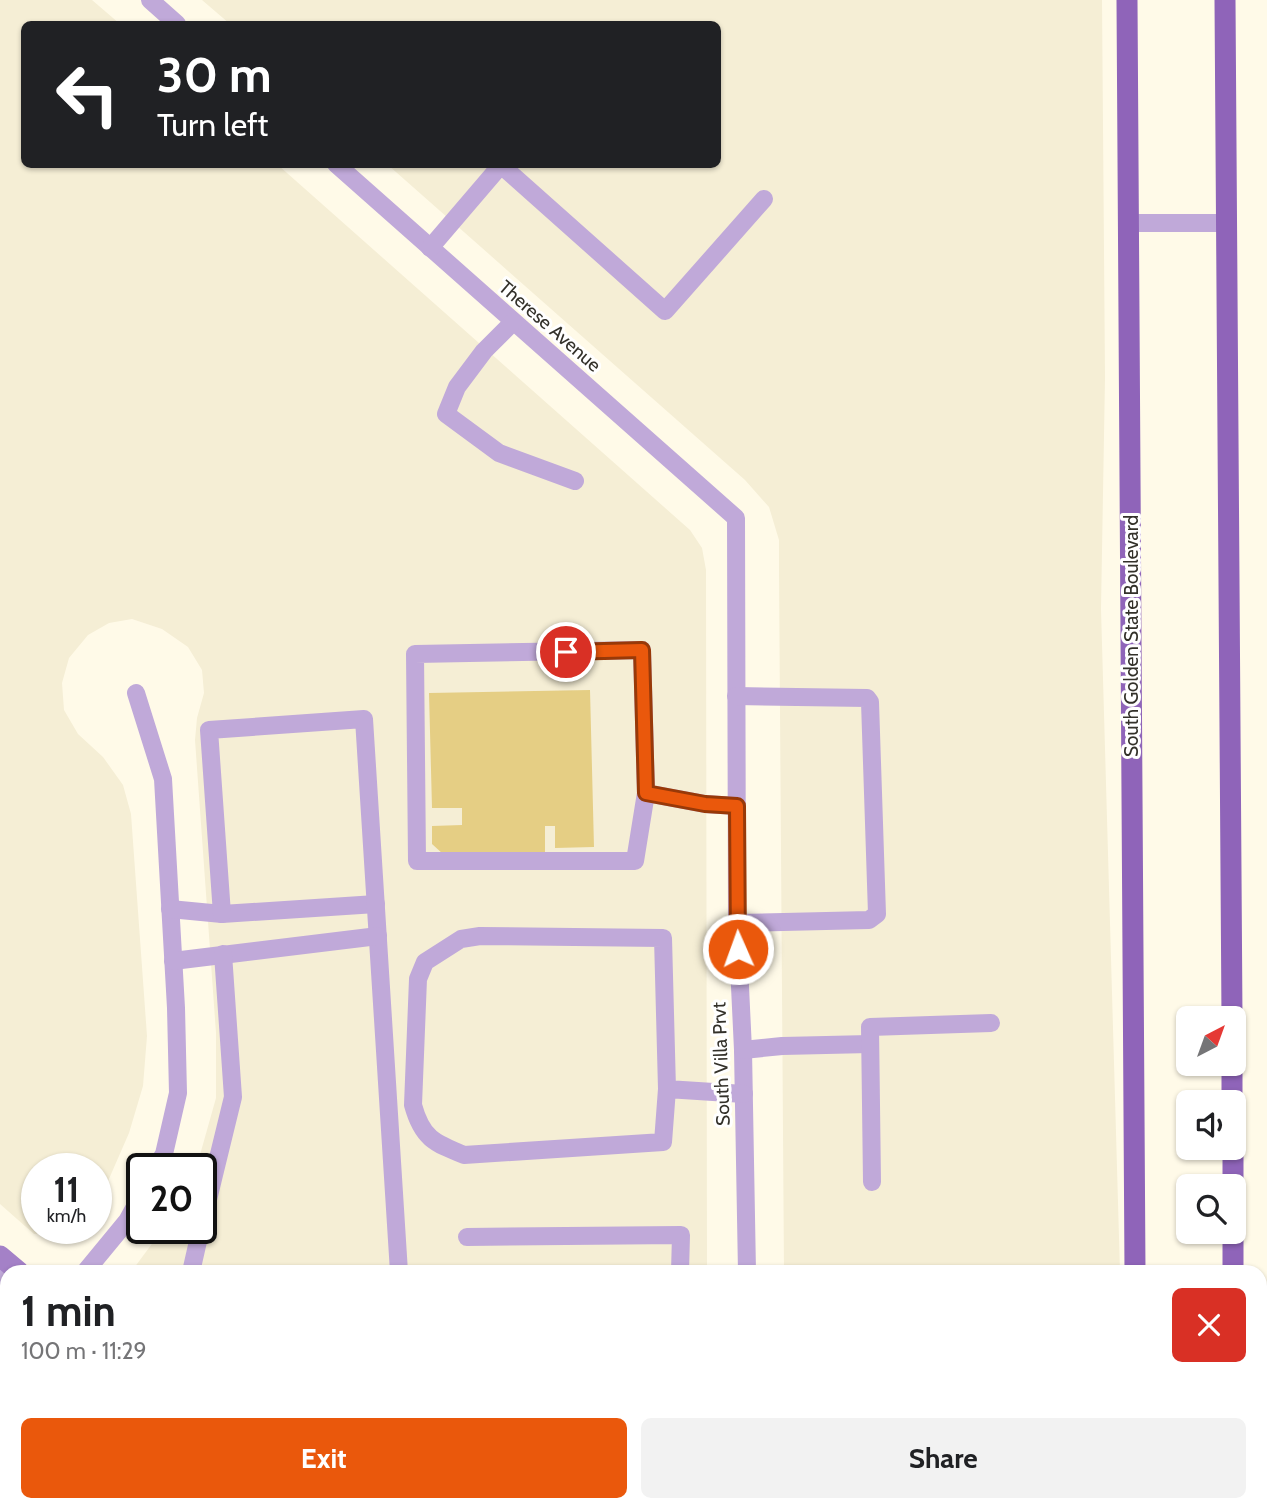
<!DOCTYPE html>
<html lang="en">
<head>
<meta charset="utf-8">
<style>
  :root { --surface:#fff; --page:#f2f2f2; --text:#202124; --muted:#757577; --accent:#ea580c }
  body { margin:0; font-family:Cabin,sans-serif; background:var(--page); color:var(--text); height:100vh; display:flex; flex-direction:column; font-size:26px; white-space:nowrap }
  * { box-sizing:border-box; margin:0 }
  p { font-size:23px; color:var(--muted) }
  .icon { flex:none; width:38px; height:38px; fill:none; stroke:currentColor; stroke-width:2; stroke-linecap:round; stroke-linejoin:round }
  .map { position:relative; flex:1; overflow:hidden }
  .details { position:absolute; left:0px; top:1265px; width:1267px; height:247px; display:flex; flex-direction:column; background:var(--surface); border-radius:21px 21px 0 0; box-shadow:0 2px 5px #0004 }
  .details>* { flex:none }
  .banner { position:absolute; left:21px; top:21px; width:700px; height:147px; border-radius:10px; box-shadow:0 2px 5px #0004; background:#202124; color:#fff; overflow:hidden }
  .needle { width:46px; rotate:41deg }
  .tools { position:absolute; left:1176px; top:1006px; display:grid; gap:14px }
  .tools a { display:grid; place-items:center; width:70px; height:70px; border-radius:10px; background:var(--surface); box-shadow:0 2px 5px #0004; font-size:35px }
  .speed { position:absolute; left:21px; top:1153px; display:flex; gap:14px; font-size:35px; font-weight:700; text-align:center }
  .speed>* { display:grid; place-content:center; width:91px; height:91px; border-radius:50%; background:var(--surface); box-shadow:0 2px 5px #0004; line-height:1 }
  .speed small { font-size:18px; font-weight:400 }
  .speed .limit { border:4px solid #111; border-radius:10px; background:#fff; color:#111 }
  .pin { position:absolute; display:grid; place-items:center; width:60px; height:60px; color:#fff; margin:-30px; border:4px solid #fff; border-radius:50%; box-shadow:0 2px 7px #0007 }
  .me { position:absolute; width:77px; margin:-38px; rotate:358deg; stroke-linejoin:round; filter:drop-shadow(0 0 5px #0008) }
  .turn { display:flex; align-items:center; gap:24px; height:147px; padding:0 21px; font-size:32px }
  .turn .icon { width:91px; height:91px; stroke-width:2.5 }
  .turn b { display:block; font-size:49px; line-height:60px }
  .round { display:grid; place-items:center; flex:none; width:74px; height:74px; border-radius:10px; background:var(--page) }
  .overview { display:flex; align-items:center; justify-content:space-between; height:119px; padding:0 21px }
  h1 { font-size:42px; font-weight:800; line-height:52px }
  .button { display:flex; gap:14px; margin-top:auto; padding:14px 21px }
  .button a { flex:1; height:80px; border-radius:10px; background:var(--accent); color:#fff; font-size:28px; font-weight:800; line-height:80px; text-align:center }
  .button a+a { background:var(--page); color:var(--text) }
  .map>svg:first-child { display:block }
</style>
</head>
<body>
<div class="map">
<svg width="1267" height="1511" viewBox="0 0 1267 1511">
  <rect width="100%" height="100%" fill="#fffae8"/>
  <!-- built -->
  <g fill="#f5eed5">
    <path d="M0,0H92L120,24H24V164L278,165L690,530L702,548L706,570L707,1272H131L163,1229L201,1228V1169H196L216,1098V1033L195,740L197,718L204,693L202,670L188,647L162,629L132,619L109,623L88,635L69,658L62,683L64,710L78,734L103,757L123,785L131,814L147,1036L143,1086L129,1133L105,1188L96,1199V1169H37V1228L73,1229L71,1231L34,1234L0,1204Z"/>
    <path d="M202,0H1102L1105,378L1101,609L1120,1272H784L779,569V540L769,507L745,480L388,165L718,164V24H230Z"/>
    <path d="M0,1305L7,1311V1505H231L238,1511H0Z"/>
    <path d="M347,1505H699L698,1511H354Z"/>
    <path d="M777,1505H1127V1511H776Z"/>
  </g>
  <!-- building -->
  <path fill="#e5ce84" d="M590,690L594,847L555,848V826H545V853L443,854L432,844V826L462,825V808H432L429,693Z"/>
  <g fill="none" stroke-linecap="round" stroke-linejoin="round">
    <!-- lane -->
    <g stroke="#c0a9d9" stroke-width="18">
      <path d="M150,0L177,24"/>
      <path d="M336,164L736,518L737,923L743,1050L747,1272"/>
      <path d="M1129,223H1226"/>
      <path d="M430,248L501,165L665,311L764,199"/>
      <path d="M513,322L484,351L457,387L446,414L499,453L575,481"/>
      <path d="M136,693L163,779L176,1008L178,1093L164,1154L155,1169"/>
      <path d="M736,696L867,698L870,702L877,914L869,920L737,923"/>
      <path d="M646,793L635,861H417L415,654L642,650L646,793L705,804L737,806"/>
      <path d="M170,909L222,914L376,904"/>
      <path d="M222,914L209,730L364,719L399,1272"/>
      <path d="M173,961L378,936"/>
      <path d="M743,1050L782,1046L870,1044"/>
      <path d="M667,1089L663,1142L464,1155C434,1143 422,1138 413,1105L418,979L425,962L461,939L480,936L663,938L667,1089L744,1094"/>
      <path d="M872,1182L870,1027L991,1023"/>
      <path d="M201,1228L233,1097L223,954"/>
      <path d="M467,1237L681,1235L680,1272"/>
      <path d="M85,1272L127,1221L142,1194"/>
      <path d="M191,1272L201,1228"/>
      <path d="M0,1279L12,1266"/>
      <path d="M0,1374L7,1366"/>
      <path d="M493,1505L502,1511"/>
      <path d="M169,1511L174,1505"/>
      <path d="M654,1511L657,1505"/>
      <path d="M739,1511L740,1505"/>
    </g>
    <!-- secondary -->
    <g stroke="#a481c7" stroke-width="21">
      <path d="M0,1256L19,1272"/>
      <path d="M290,1505L297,1511"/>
    </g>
    <!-- primary -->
    <g stroke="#8f64b9" stroke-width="21">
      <path d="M1127,0L1135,1272"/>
      <path d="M1225,0L1232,1018"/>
      <path d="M1232,1064V1102"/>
      <path d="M1233,1148V1186"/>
      <path d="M1233,1232V1272"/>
      <path d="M1137,1505V1511"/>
      <path d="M1236,1505V1511"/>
    </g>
  </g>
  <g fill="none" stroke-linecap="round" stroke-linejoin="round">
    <defs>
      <path id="route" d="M566,652L642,650L646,793L705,804L737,806L738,949"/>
    </defs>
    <!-- route casing -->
    <use href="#route" stroke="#983908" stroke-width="18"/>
    <!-- route -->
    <use href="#route" stroke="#ea580c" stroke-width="12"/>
  </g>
  <g text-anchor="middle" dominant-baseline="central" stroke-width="6" stroke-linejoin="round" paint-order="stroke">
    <!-- street labels -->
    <g font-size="19" fill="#33312a" stroke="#fff">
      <text transform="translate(550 326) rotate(41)">Therese Avenue</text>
      <text transform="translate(1131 636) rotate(-90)">South Golden State Boulevard</text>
      <text transform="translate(721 1064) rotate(-92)">South Villa Prvt</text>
    </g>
  </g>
</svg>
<div class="tools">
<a><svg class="needle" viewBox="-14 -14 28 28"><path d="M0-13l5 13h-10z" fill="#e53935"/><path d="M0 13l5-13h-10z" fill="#757577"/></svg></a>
<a><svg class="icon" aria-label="sound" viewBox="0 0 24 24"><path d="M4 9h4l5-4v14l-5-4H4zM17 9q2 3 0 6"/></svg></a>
<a><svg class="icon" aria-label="search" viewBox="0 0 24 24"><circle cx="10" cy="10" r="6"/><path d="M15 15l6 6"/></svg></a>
</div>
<div class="speed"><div>11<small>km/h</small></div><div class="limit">20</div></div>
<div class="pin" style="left:566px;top:652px;background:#d93025"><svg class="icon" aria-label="arrive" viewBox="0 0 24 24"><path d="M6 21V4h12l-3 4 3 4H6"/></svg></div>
<svg class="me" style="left:738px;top:949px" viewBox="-20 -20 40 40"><circle r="17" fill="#ea580c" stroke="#fff" stroke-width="3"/><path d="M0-11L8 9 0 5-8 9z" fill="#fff"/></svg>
<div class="banner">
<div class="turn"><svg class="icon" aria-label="left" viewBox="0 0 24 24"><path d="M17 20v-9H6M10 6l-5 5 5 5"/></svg><div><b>30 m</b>Turn left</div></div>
</div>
<section class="details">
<div class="overview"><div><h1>1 min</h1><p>100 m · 11:29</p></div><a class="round" style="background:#d93025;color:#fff"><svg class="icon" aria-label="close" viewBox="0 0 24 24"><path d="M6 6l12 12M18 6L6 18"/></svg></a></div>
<div class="button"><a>Exit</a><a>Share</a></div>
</section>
</div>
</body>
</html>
